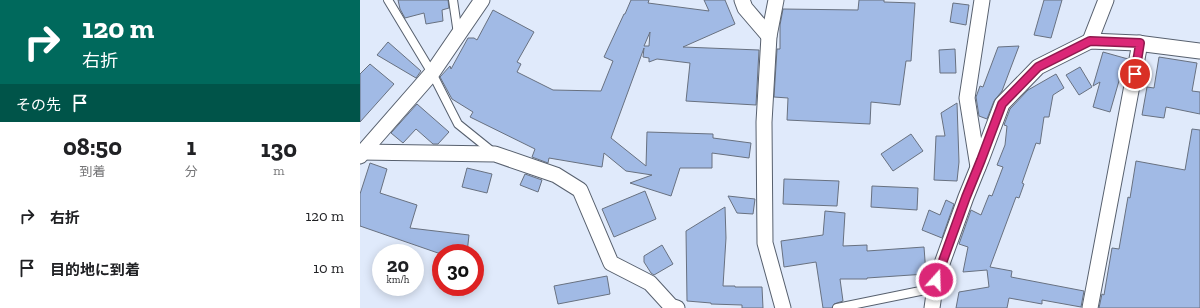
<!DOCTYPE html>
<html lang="ja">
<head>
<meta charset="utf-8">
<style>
  :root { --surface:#fff; --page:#f2f2f2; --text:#202124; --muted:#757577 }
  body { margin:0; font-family:"Zilla Slab","Noto Sans JP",serif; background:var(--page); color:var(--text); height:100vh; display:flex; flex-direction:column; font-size:15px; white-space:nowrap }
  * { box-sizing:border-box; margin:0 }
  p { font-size:13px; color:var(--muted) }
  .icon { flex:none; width:22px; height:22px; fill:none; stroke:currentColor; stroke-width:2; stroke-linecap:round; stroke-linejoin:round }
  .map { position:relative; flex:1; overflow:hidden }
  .panel { display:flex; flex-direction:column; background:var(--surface); width:360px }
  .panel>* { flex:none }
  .hud { background:#00695c; color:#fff; overflow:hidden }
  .speed { position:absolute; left:12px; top:244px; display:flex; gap:8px; font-size:20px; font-weight:700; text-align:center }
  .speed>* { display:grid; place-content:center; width:52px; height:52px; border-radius:50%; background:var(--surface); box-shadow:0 2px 10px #0003; line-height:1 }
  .speed small { font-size:10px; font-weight:400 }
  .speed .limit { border:6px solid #d22; background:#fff; color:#111 }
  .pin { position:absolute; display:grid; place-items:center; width:34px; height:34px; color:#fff; margin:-17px; border:2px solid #fff; border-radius:50%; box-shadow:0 1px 4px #0007 }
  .me { position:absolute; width:44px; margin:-22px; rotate:20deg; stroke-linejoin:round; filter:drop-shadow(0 0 3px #0008) }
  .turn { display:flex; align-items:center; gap:14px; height:84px; padding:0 16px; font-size:18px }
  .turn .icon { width:52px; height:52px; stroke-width:2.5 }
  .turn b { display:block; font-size:28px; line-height:34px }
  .then { display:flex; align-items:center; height:38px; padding:0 16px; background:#0003; gap:8px; font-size:15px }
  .eta { display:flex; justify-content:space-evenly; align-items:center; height:68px; text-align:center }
  .eta b { font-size:24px; font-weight:800; line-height:28px }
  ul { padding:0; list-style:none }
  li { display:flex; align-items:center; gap:12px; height:52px; padding:0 16px }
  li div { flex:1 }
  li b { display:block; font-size:15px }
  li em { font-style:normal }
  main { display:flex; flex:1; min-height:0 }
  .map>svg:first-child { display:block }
</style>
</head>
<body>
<main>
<section class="panel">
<div class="hud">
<div class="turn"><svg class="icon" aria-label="right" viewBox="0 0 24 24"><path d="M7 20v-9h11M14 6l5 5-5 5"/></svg><div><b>120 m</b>右折</div></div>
<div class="then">その先<svg class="icon" aria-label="arrive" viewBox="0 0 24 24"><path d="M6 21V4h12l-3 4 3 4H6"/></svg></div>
</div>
<div class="eta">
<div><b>08:50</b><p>到着</p></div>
<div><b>1</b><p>分</p></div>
<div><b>130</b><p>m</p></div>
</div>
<ul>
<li><svg class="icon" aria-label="right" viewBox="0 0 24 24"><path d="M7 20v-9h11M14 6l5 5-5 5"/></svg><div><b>右折</b></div><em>120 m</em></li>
<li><svg class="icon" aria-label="arrive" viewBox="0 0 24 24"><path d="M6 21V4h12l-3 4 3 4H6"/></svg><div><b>目的地に到着</b></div><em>10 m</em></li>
</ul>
</section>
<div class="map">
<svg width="840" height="308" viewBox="0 0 840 308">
  <rect width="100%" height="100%" fill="#e0eafb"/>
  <!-- building -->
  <g fill="#a1bae5" stroke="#687180" fill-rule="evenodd">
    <path d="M38,0H88L89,8L82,10L83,21L66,24L64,13L45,18L40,9Z"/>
    <path d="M271,0H289L288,3L349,11L344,0H365L375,24L323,47L399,50L396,105L326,101L330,63L297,59L289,62V58L283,57L284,48L251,138L286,166L287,132L353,134V138L391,143L389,158L352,153V168H320L311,196L270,183L292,175L266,171L244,153L242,167L189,158L188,163L172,157L175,149L110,117L113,112L92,99L80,77L90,66L91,69L108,38H114L117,40L133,10L174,32L157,62L161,64L157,72L193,90L241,91L253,61L244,57L264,14H265ZM290,32L289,46H284Z"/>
    <path d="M499,0H524V2L555,3L551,61H546L540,105L511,102L510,124L427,120L428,98L414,97L417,49H420V25L423,9L498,10Z"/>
    <path d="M684,0H702L691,38L674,35Z"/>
    <path d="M593,3L609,5L606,25L590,22Z"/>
    <path d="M28,42L61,71L56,78L17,55Z"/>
    <path d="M659,46L642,91L634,101L627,119L619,116L616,97L620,86L623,87L638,47Z"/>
    <path d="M595,49L596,73H580L579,50Z"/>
    <path d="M743,52L768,59L765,75L761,74L750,112L733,107L740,82L733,86Z"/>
    <path d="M799,57L837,63L832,91L840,92V114L806,107L804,118L782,115L787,87L794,88Z"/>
    <path d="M10,64L34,84L0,122V74Z"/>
    <path d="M720,67L732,87L719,95L706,75Z"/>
    <path d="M696,74L704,88L693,95L689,117H684L680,144L676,143L662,183L664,184L659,198L656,197L630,267L652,271L651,277L724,291L721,307L682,300V304L649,298L647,308H596L599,292L629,287L627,270L603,272L608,247L599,244L611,210L621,215L629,195L632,196L643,167L637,165L645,145L647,126L644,125L650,109L668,90Z"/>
    <path d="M597,103L599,162L597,181L574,180L576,136H585L581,113Z"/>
    <path d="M57,104L89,132L78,144H73L56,129L43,143L31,133Z"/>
    <path d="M832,129L840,130V308H739L742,294L744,295L752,248L759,249L768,197L770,198L776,161L825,170Z"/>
    <path d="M551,134L563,151L533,171L521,154Z"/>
    <path d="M10,163L27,169L20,193L57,205L50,228L109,235L107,253H78L0,226V194Z"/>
    <path d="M107,168L132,174L127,193L102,187Z"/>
    <path d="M165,174L182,180L178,192L160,185Z"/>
    <path d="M424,179L479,181L477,206L423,204Z"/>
    <path d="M512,186L558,188L557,210L511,207Z"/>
    <path d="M285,191L296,219L254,237L242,209Z"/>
    <path d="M368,196L395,199L393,214L377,213Z"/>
    <path d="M586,200L594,204L582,238L562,230L569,210L580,215Z"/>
    <path d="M365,207L366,238L363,286H375V287H402L403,308H382V305L351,304V303L327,301L326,231Z"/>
    <path d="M465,211L485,213L483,246L507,245V251L564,247L566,274L507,278V279H480L483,301L474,304L472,308H463L456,262L424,267L421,241L463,235Z"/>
    <path d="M302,245L313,264L294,275L291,273L284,262V256Z"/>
    <path d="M247,276L250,294L198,304L194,286Z"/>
  </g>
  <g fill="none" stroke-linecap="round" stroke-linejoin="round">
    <defs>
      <g id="service">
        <path d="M28,0L72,73L98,124L134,153"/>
        <path d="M93,0L98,34"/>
        <path d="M477,308L575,288"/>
      </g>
      <g id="minor">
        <path d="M382,0L385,8L409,36"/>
        <path d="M416,0L409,36L404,122L405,243L423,308"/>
        <path d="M730,41L746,0"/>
        <path d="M0,152L135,154L196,175L220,190L251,263L290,283L311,306L317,308"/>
        <path d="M0,156L2,153L72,73L122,0"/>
        <path d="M618,167L607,98L622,0"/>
        <path d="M572,308L576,280L606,197L621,160L642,104L678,67L730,41L777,43L840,51"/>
        <path d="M730,308L780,43"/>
      </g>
    </defs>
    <!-- service casing -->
    <use href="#service" stroke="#57606e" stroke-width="10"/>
    <!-- minor casing -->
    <use href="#minor" stroke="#57606e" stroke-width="17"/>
    <!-- service -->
    <use href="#service" stroke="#fff" stroke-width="8"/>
    <!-- minor -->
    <use href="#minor" stroke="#fff" stroke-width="15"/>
  </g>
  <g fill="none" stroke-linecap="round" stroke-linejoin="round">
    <defs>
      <path id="route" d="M576,280L606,197L621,160L642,104L678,67L730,41L780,43L775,74"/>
    </defs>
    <!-- route casing -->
    <use href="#route" stroke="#8e194d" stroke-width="10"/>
    <!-- route -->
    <use href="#route" stroke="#db2777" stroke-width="7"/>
  </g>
</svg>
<div class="speed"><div>20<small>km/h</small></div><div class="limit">30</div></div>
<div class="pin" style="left:775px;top:74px;background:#d93025"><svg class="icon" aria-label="arrive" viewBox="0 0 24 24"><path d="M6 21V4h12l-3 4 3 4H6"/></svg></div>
<svg class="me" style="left:576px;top:280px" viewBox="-20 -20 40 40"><circle r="17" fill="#db2777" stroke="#fff" stroke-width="3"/><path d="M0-11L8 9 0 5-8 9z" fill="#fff"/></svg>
</div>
</main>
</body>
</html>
